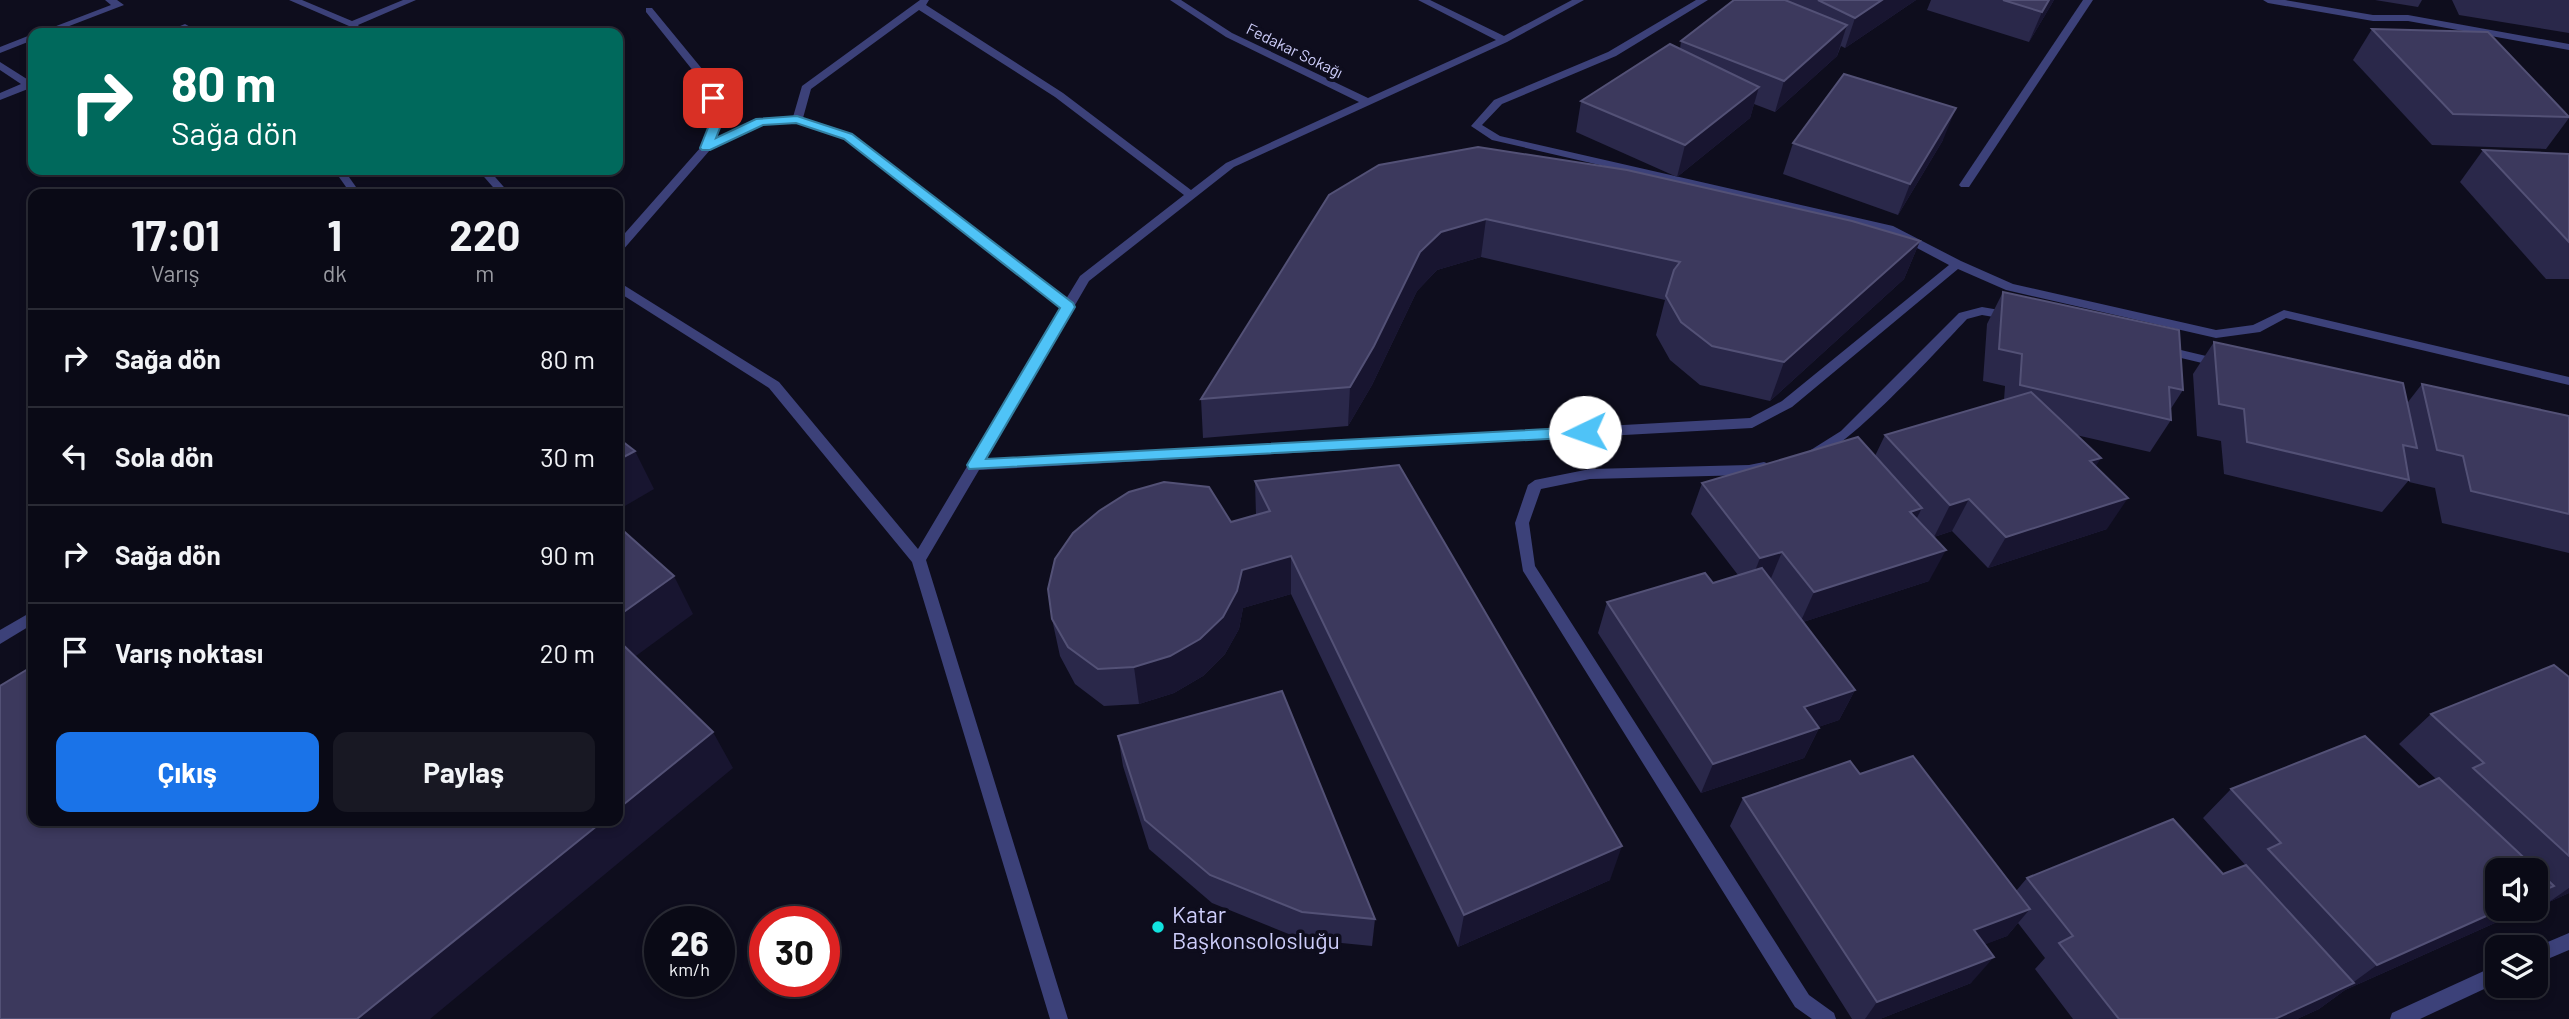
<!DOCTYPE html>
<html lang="tr">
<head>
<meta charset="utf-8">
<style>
  :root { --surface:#0a0a16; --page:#181823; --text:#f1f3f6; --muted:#999aa1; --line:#2a2b35; --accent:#1a73e8 }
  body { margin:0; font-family:Barlow,sans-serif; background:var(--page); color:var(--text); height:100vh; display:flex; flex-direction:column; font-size:26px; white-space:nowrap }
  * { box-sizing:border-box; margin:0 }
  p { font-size:23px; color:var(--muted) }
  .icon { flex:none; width:38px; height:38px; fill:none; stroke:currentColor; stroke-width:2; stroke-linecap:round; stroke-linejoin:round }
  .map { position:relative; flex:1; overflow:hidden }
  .panel { position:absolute; left:28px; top:189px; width:595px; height:637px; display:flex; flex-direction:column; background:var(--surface); border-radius:14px; box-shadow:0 4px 10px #0003,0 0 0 2px var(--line) }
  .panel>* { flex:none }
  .hud { position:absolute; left:28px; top:28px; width:595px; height:147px; border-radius:14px; box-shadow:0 4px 10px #0003,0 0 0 2px var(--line); background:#00695c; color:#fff; overflow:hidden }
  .controls { position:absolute; left:2485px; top:858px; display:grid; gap:14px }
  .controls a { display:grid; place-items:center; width:63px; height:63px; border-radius:14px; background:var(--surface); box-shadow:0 4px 10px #0003,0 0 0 2px var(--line); font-size:35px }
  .speed { position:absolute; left:644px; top:906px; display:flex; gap:14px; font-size:35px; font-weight:700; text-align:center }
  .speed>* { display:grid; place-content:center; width:91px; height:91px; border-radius:50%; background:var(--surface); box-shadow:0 4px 10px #0003,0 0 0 2px var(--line); line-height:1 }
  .speed small { font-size:18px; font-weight:400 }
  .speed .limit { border:10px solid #d22; background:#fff; color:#111 }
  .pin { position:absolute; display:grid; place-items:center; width:60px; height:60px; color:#fff; margin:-30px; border-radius:14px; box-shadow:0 4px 10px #0006 }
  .me { position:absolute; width:77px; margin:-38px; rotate:267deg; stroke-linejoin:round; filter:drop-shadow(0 0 5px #0008) }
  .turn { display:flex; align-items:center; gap:24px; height:147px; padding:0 28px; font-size:32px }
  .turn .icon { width:91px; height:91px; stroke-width:2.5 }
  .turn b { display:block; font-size:49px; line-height:60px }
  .eta { display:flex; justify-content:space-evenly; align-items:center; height:119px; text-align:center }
  .eta b { font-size:42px; font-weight:700; line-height:49px }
  .cta { display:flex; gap:14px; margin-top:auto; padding:14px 28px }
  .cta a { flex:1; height:80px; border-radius:14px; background:var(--accent); color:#fff; font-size:28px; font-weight:700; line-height:80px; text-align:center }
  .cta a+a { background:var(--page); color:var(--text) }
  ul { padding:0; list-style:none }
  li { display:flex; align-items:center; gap:21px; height:98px; padding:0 28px; border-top:2px solid var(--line) }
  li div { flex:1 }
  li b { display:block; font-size:26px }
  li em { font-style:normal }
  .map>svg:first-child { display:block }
</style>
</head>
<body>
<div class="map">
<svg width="2569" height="1019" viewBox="0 0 2569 1019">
  <rect width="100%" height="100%" fill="#0e0d1d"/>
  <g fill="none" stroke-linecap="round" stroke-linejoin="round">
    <!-- lane -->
    <g fill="#3c4179" fill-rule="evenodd">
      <path d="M105,0H117L124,5L51,33H38L111,5Z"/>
      <path d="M185,24L201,33H189L184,31L177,33H163Z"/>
      <path d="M33,34V40L0,53V47Z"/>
      <path d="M0,62L30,81L33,80V87L0,100V93L21,84L0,70Z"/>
      <path d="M334,170H344L361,194H351Z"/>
    </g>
    <!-- street -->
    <g fill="#3c4179" fill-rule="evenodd">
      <path d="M289,0H302L352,21L403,0H416L358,25L365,33H355L349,26Z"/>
      <path d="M920,0H929L926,5L1063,93L1191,190L1226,163L1359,102L1226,37L1170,0H1181L1232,33L1368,98L1496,40L1418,0H1430L1504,36L1572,0H1584L1507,42L1234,167L1089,281L985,460L1750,418L1782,401L1949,265L1885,231L1492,140L1471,126L1494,100L1608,52L1696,0H1708L1616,56L1502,104L1482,125L1500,136L1893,226L1961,261L2013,284L2216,330L2253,325L2284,310L2569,377V385L2286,318L2260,332L2216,338L2006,290L1958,269L1792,407L1752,428L979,470L926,560L1068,1019H1050L912,562L769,388L618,292V283L622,284L779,382L918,549L1061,308L844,138L796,123L763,124L710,150L622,251L618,252V241L701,147L714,115L702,82L646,12V8H652L712,81L724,115L715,140L757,119L793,117L802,86ZM919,10L1055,97L1184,195L1080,276L1066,299L852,134L803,118L811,89Z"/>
      <path d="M2083,0H2093L1969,187H1961L1959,185Z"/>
      <path d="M2263,0H2285L2373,15H2408L2569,44V50L2408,21H2373L2268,3Z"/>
      <path d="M478,170H489L510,194H499Z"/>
      <path d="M1982,307L2011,312L2017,316L2011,320L1982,315L1967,319C1944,343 1833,466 1806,459L1804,456L1806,453L1841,431L1959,313Z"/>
      <path d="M2164,346L2223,360L2225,363L2219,367L2160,353L2158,350Z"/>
      <path d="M1764,462L1769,464L1771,467L1769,470L1749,475L1590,479L1541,489L1529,523L1535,566L1809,995L1834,1013L1836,1019H1812L1795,1007L1523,571L1515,523L1528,485L1535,480L1590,469L1749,465Z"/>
      <path d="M33,611V624L0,644V630Z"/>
      <path d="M2569,933V950L2536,964V947Z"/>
      <path d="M2497,965V983L2420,1019H2390L2392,1013Z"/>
    </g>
  </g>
  <!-- wall -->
  <g fill="#2a284a">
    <path d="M1734,0H1916L1845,48L1841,46L1837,56L1775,112L1754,104L1750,118L1677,177L1576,132L1581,101L1680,49L1681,41Z"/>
    <path d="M1931,0H2054L2029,42L1927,10Z"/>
    <path d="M2375,0H2422L2418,7Z"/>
    <path d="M2452,0H2569V33L2459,15Z"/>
    <path d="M2372,29L2569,117V118L2546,149L2432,145L2353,60Z"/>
    <path d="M1943,140L1898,215L1783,174L1793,143Z"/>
    <path d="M2483,150L2569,154V279H2546L2460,182Z"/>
    <path d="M1329,195L1920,241L1904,279L1770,401L1700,385L1670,360L1656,335L1665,300L1481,257L1437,270L1417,291L1372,385L1348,426L1203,438L1201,399Z"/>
    <path d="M2003,292L2183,390L2170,410L2171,420L2150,452L2076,435L2096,466L2107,529L1988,568L1952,531L1934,537L1929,581L1803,622L1855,690L1839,720L1818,727L1819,728L1804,758L1701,793L1598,633L1607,602L1713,583L1738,575L1691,514L1702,483L1875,456L1885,435L2004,400L2005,386L1983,381L1987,324Z"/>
    <path d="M2214,342L2408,402L2422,384L2569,416V553L2442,523L2435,488L2409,482V480L2382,512L2224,474L2221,441L2197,436L2193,374Z"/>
    <path d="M1255,481L1610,880L1458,947L1291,594L1243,608L1239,629L1225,654L1203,676L1174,693L1139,704L1104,706L1075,684L1060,656L1052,619L1231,522L1256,515Z"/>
    <path d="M2569,677V893L2549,902L2541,895L2536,899V870L2497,908H2523L2515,914L2345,990L2319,1009L2297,1019H2073L2035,969L2045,958L2018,923L2007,936L1985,944L1971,983L1880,1019H1852L1730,826L1743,798L1860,774L2016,891L2027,878L2223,874L2248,868L2203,818L2231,789L2419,787L2436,779L2399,744L2431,714Z"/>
    <path d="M1118,736L1375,919L1372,946L1301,939L1212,903L1149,849L1123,766Z"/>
  </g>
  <!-- shaded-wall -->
  <g fill="#181530">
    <path d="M1882,0H1916L1845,48L1855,18Z"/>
    <path d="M2049,0H2054L2029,42L2042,12Z"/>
    <path d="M1847,25L1837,56L1775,112L1784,81Z"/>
    <path d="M1759,87L1750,118L1677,177L1685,145Z"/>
    <path d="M1956,108L1943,140L1898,215L1910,184Z"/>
    <path d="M1486,219L1481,257L1437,270L1417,291L1372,385L1348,426L1350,387L1420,252L1441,232Z"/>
    <path d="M1920,241L1904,279L1770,401L1784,362Z"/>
    <path d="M635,451L654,489L618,510V460Z"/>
    <path d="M2101,458L2081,490L2090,461Z"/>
    <path d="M2128,498L2107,529L1988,568L2006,537Z"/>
    <path d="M1969,499L1952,531L1934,537L1950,505Z"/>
    <path d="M1922,508L1906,539L1910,512Z"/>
    <path d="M1946,550L1929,581L1800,623L1814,592Z"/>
    <path d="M1782,552L1769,583L1748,589L1760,558Z"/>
    <path d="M1291,556V594L1243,608L1239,629L1225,654L1203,676L1174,693L1139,704L1134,667L1242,570Z"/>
    <path d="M674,576L693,614L625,664L618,651V616Z"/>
    <path d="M1855,690L1839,720L1789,737L1804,707Z"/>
    <path d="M1819,728L1804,758L1701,793L1713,764Z"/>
    <path d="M713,732L733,768L430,1019H357L603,821H618V809Z"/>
    <path d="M1622,846L1610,880L1458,947L1464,915Z"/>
    <path d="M2554,886L2536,899V894Z"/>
    <path d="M2569,888V893L2549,902Z"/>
    <path d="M2504,908H2523L2515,914L2345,990L2319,1009L2297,1019H2275L2351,984L2377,965Z"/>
    <path d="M2030,909L2007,936L1953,957L1974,930Z"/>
    <path d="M1994,957L1971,983L1880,1019H1865L1877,1002Z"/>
  </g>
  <!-- building -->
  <g fill="#3c395d" stroke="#535176" stroke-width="2">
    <path d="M1734,0H1785L1847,25L1784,81L1681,41Z"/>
    <path d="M1818,0H1882L1855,18Z"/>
    <path d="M2003,0H2049L2042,12Z"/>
    <path d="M2372,29L2488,32L2569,117L2453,114Z"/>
    <path d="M1670,44L1759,87L1685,145L1581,101Z"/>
    <path d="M1844,74L1956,108L1910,184L1793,143Z"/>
    <path d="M1478,147L1627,170L1852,221L1920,241L1784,362L1712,346L1681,322L1666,296L1674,270L1680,262L1486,219L1441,232L1420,252L1374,346L1350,387L1201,399L1329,195L1379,165Z"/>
    <path d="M2483,150L2569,154V242Z"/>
    <path d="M2003,292L2179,330L2183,390L2169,387L2171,420L2020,385L2022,354L1999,349Z"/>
    <path d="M2214,342L2403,383L2417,448L2403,445L2409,480L2247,442L2244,409L2219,404Z"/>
    <path d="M2422,384L2569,416V514L2471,491L2463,456L2437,450Z"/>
    <path d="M2031,392L2101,458L2090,461L2128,498L2006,537L1969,499L1950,505L1885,435Z"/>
    <path d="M1858,437L1922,508L1910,512L1946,550L1814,592L1782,552L1760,558L1702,483Z"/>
    <path d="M618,438L635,451L618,460Z"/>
    <path d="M1399,465L1622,846L1464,915L1291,556L1242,570L1237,591L1223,617L1200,639L1170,656L1134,667L1098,669L1068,647L1052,619L1048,589L1055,559L1073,533L1099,511L1129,492L1164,482L1209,487L1231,522L1270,511L1255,481Z"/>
    <path d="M618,526L674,576L618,616Z"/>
    <path d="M1762,568L1855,690L1804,707L1819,728L1713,764L1607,602L1705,573L1713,583Z"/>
    <path d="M618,640L713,732L618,809Z"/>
    <path d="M2554,665L2569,677V856L2473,768L2484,763L2431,714Z"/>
    <path d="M33,666V821H603L357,1019H0V686Z"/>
    <path d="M1282,691L1375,919L1302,912L1210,875L1145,820L1118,736Z"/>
    <path d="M2365,736L2419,787L2439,778L2554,886L2536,894V870H2497V908H2504L2377,965L2268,849L2281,843L2231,789Z"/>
    <path d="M1913,756L2030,909L1974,930L1994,957L1877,1002L1743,798L1850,761L1860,774Z"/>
    <path d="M2173,819L2223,874L2246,865L2354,983L2275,1019H2119L2059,943L2073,936L2027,878Z"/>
  </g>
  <!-- route -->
  <path fill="#4fc3f7" stroke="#337fa1" stroke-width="2" d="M713,95L719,98L725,115L716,138L756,119L797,116L852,134L1073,303L1075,307L986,459L1585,427L1593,432L1585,437L969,469L967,465L1060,308L844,139L796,123L763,125L710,150H702L700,148L713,115L707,98Z"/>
  <!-- markers -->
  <circle fill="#11e3df" stroke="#0e0d1d" stroke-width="2.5" cx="1158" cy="927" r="7"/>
  <g text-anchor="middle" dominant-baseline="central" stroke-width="7" stroke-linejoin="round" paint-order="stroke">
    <!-- far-street labels -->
    <g font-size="16" fill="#cecefb" stroke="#0e0d1d">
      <text transform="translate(1295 50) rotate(26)">Fedakar Sokağı</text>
    </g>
    <!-- near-poi labels -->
    <g font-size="23" fill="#cecefb" stroke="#0e0d1d" text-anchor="start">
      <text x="1172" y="914">Katar<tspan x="1172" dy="26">Başkonsolosluğu</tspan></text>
    </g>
  </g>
</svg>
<div class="controls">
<a><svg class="icon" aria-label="sound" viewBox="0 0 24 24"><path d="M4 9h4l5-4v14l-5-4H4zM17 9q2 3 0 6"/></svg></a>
<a><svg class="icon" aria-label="layers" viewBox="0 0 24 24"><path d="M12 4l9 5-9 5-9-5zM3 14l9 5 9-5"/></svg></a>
</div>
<div class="speed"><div>26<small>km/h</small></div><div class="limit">30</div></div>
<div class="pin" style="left:713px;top:98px;background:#d93025"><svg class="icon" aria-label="arrive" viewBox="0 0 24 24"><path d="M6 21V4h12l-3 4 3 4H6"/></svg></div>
<svg class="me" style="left:1585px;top:432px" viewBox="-20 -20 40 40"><circle r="19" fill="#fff"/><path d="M0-13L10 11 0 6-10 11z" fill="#4fc3f7"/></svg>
<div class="hud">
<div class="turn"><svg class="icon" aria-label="right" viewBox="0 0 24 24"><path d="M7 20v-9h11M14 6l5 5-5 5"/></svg><div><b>80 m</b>Sağa dön</div></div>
</div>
<section class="panel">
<div class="eta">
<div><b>17:01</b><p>Varış</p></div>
<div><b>1</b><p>dk</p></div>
<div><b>220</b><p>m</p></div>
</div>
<ul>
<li><svg class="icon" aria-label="right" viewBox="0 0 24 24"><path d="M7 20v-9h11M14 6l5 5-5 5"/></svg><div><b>Sağa dön</b></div><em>80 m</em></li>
<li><svg class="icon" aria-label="left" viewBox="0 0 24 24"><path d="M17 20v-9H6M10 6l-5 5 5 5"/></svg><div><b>Sola dön</b></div><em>30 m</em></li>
<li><svg class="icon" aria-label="right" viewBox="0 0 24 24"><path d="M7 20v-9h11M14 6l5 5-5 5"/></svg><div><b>Sağa dön</b></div><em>90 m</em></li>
<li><svg class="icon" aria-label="arrive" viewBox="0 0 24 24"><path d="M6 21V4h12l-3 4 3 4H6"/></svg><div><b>Varış noktası</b></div><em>20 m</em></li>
</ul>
<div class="cta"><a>Çıkış</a><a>Paylaş</a></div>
</section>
</div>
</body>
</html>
